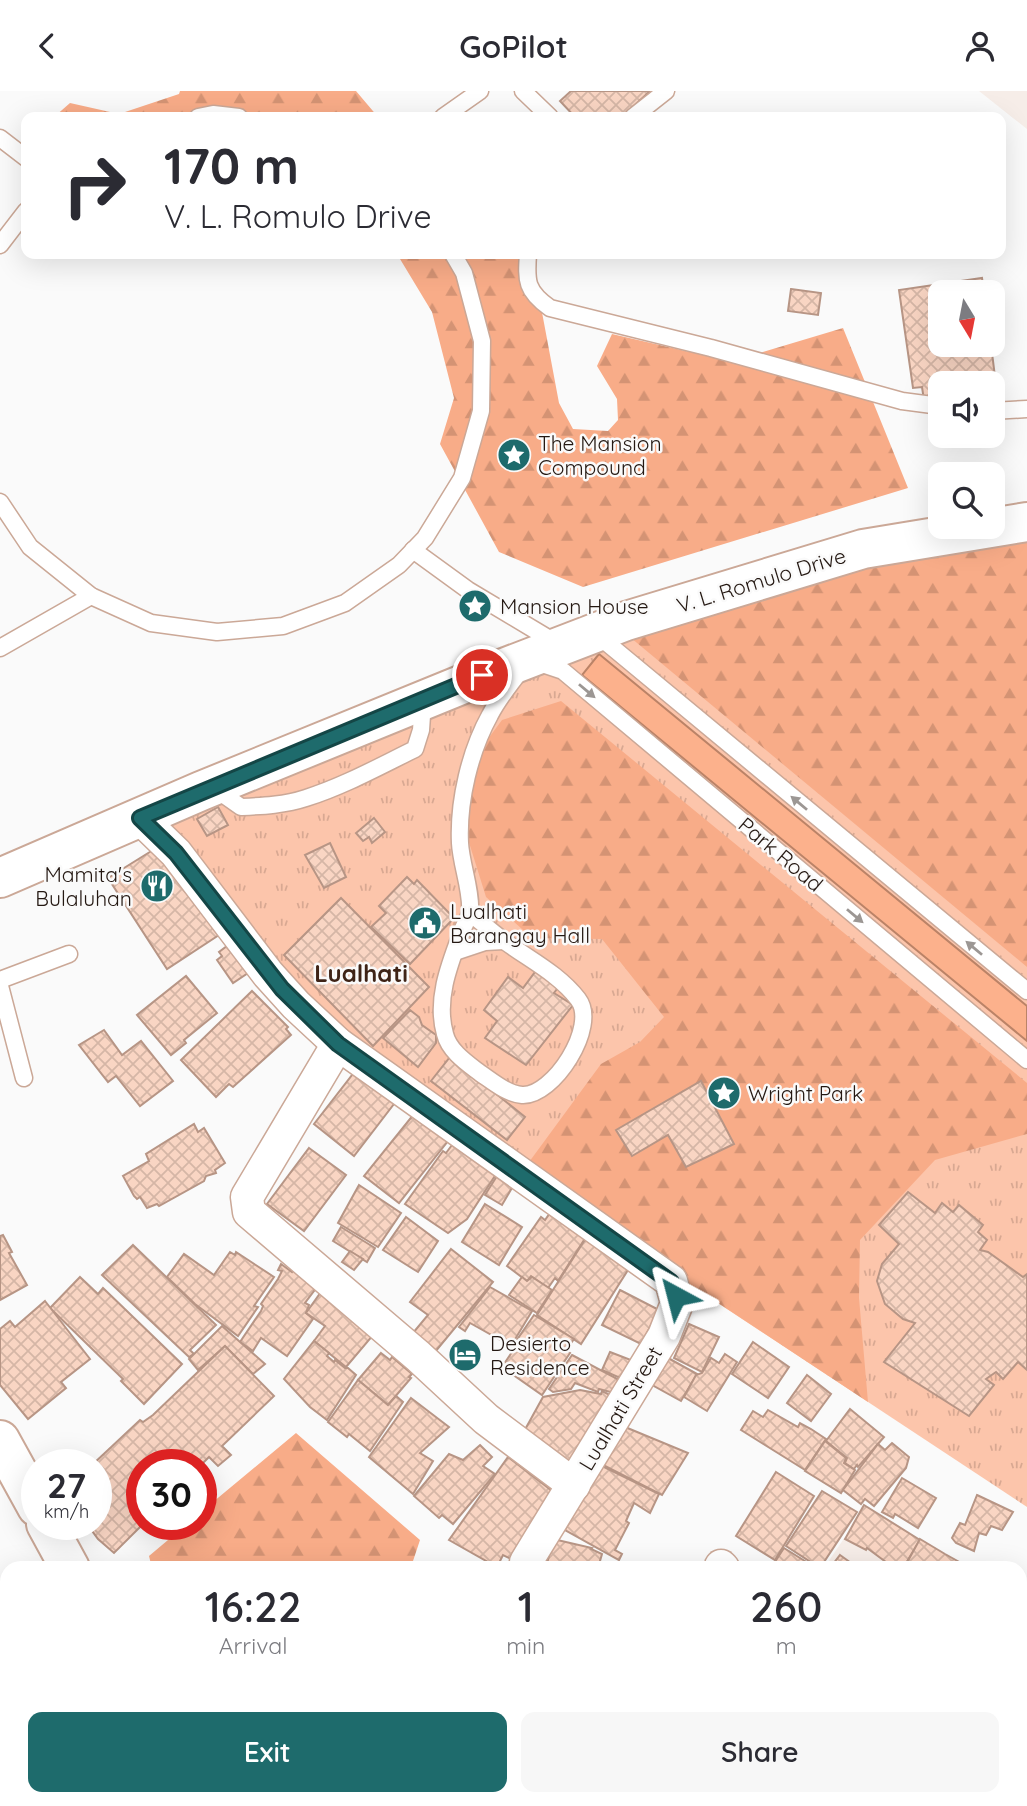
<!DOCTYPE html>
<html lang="en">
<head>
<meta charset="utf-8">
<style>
  :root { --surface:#fff; --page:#f7f7f7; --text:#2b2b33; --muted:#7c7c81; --accent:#1e6b6c }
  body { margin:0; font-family:Quicksand,sans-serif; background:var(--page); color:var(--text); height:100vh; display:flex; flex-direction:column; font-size:26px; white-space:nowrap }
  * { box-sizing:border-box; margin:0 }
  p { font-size:23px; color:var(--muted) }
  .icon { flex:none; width:38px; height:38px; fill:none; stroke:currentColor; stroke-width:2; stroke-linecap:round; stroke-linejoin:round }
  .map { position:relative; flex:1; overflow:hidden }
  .drawer { position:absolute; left:0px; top:1470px; width:1027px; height:245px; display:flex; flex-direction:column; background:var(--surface); border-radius:21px 21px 0 0; box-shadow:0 7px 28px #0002 }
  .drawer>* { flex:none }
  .top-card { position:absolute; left:21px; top:21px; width:985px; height:147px; border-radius:14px; box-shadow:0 7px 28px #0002; background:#fff; color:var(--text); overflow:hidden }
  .needle { width:46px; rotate:170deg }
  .controls { position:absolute; left:928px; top:189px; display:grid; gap:14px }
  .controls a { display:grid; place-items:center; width:77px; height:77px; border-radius:14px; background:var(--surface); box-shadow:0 7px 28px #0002; font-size:35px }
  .speed { position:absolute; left:21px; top:1358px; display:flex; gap:14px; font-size:35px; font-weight:700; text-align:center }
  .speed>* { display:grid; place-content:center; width:91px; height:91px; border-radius:50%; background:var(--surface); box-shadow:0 7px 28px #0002; line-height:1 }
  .speed small { font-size:18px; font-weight:400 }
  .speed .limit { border:10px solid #d22; background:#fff; color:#111 }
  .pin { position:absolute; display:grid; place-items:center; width:60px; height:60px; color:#fff; margin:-30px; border:4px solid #fff; border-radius:50%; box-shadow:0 2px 7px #0007 }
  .me { position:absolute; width:77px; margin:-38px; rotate:322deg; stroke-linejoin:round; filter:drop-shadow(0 0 5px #0008) }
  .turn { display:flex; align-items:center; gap:24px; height:147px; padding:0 28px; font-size:32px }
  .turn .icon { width:91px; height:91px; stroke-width:2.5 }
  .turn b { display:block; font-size:49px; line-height:60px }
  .eta { display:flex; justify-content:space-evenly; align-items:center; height:119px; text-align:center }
  .eta b { font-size:42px; font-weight:600; line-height:49px }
  .action { display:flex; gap:14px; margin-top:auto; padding:14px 28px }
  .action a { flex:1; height:80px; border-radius:14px; background:var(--accent); color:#fff; font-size:28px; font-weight:600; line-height:80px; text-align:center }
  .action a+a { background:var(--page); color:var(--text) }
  header { display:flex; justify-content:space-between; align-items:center; height:91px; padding:0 28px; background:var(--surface); font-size:32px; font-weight:600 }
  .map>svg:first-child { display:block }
</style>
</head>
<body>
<header><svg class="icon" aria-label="back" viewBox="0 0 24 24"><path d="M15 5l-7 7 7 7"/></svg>GoPilot<svg class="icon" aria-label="person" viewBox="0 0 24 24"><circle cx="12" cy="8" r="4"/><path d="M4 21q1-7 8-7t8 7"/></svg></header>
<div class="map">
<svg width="1027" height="1715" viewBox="0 0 1027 1715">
  <defs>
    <pattern id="grass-tufts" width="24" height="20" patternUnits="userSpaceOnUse" patternTransform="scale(1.75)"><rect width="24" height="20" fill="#fcc5ab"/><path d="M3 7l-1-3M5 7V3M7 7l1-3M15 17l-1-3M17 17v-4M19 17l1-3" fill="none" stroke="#d8a892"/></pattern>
    <pattern id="forest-firs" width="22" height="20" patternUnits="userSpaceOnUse" patternTransform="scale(1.75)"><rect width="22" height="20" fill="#f8ac88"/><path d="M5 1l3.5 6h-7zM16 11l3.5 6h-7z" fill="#d49374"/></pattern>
    <pattern id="building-cross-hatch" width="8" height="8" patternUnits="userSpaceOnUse" patternTransform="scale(1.75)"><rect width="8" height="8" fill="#f9d5c3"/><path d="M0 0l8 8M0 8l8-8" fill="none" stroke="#d5b6a6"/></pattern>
  </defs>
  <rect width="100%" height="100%" fill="#fafafa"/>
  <!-- built -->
  <g fill="#f6ede8">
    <path d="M979,0H1027V38Z"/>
    <path d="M845,1446L903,1477H824Z"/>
  </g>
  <!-- grass -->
  <path fill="url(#grass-tufts)" d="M1027,439V1416L521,1082L321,922L170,734L619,537Z"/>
  <!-- forest -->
  <g fill="url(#forest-firs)">
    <path d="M180,0H356L378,26H288L242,22L219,26H54L70,12L119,23L179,3Z"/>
    <path d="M397,163H536L535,184L559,312L573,338L608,340L618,329L617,308L597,275L612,243L690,261L753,264L843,237L908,397L583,496L499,461L440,353L454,307L432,221Z"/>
    <path d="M1027,439V876L619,537L866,468Z"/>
    <path d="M561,610L1027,992V1043L935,1069L860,1149L859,1207L868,1311L521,1082L601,973L640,951L664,926L602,848L532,847L486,806L462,729L479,660L502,629Z"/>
    <path d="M296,1342L420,1449L412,1473L417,1477H152L149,1465L187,1433H201V1421Z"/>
    <path d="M7,1688V1708H180L184,1711L190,1708H589L596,1715H0V1700Z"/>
  </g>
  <!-- water -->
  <path fill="#fcb18c" stroke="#bb8367" stroke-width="2" d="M599,563L1027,915V950L582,584Z"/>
  <!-- building -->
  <g fill="url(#building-cross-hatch)" stroke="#b79585" stroke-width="2">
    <path d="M571,0H650L622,26H575L560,10Z"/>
    <path d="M982,187L984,201H940V254H991L995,286L990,287V292H963V290L940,292V306L924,309L922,296L913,297L899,199Z"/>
    <path d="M791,198L821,202L818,224L788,220Z"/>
    <path d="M218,716L228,734L207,745L197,728Z"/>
    <path d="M374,727L385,741L372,752L369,746L363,750L356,742Z"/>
    <path d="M330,752L346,786L324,797L305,764Z"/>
    <path d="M161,754L222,842L167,878L108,787Z"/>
    <path d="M407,786L414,793L417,789L454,827L410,873L371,836L386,822L379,815Z"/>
    <path d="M341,807L429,896L373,955L284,864Z"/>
    <path d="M235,849L254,878L233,892L217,869L222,865L219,861Z"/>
    <path d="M538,877L560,894L554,902L573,914L526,974L485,947L497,930L484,919L508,886L523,897Z"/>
    <path d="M186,885L217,922L184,949L186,952L171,964L137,924Z"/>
    <path d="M252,900L288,936L286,938L291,944L233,996L229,993L216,1006L181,969Z"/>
    <path d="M410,919L419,926L422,934L436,944V952L418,976L383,947Z"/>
    <path d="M104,939L122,964L141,950L173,990L140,1015L116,985L108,991L79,954Z"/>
    <path d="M450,966L525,1026L507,1049L431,990Z"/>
    <path d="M356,979L397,1009L354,1065L314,1033Z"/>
    <path d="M701,990L734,1053L686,1076L668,1044L632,1065L616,1039Z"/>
    <path d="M418,1018L452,1045L399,1112L364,1085Z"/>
    <path d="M194,1033L198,1041L204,1037L225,1072L215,1079L216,1082L206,1085L204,1090L159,1115L157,1113L147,1117L140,1106L137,1108L134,1105L123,1085L149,1070L146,1063Z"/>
    <path d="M455,1050L500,1077L467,1128L448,1142L405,1113L443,1060L446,1062Z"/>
    <path d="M309,1057L346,1084L304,1140L267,1113Z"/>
    <path d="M497,1085L513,1095L502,1114L485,1104Z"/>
    <path d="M359,1094L401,1122L378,1156L338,1132Z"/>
    <path d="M908,1101L935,1122L942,1112L953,1121L959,1114L983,1134L978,1141L987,1149L980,1159L988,1161L1023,1186L1027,1183V1279L1018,1271L1003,1288L996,1281L986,1288L994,1294L969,1325L884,1271L915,1232L903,1228L885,1213L877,1190L882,1173L899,1153L879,1134Z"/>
    <path d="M485,1113L522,1136L499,1174L462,1151Z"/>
    <path d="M550,1122L583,1145L584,1149L558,1190L555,1187L548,1197L531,1185L527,1190L507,1175L541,1126L545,1129Z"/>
    <path d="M406,1126L438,1150L418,1181L383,1159Z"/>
    <path d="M341,1136L375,1157L367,1171L333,1150Z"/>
    <path d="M3,1144L12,1161L9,1162L27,1194L0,1209V1145Z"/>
    <path d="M586,1147L628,1179L581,1253L537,1224Z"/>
    <path d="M133,1154L216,1234L190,1259L194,1263L189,1266L102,1184Z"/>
    <path d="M451,1158L493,1191L435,1261L413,1242L428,1224L410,1211Z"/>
    <path d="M350,1160L363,1168L354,1179L342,1171Z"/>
    <path d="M230,1161L235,1164L236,1161L274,1186L254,1215L258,1216L238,1245L195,1213L167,1186L184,1163L214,1184Z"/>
    <path d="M281,1173L292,1181L295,1177L320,1192L305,1212L309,1214L306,1222L313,1228L287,1265L261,1247L253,1260L240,1251L261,1220L263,1215L261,1213L278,1188L282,1180L278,1179Z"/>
    <path d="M80,1186L98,1203L103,1197L182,1273L144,1313L121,1290L123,1288L50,1217Z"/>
    <path d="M522,1186L527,1190L532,1186L552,1199L537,1222L509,1204Z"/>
    <path d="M490,1196L532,1220L511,1255L470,1232L465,1240L459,1236Z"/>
    <path d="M620,1199L659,1219L641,1253L602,1234Z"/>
    <path d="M321,1201L374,1243L346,1276L314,1250L325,1235L306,1222Z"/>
    <path d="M45,1210L90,1268L61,1291L66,1297L28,1328L0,1294V1238L10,1230L15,1236Z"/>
    <path d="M534,1224L574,1248L566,1259L570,1262L542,1304L502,1276L514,1258L512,1256Z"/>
    <path d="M689,1233L719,1246L702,1281L674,1267Z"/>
    <path d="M222,1235L265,1273L253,1283L225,1255L198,1279L189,1268Z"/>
    <path d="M314,1250L329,1262L327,1265L334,1271L335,1269L345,1277H348L356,1284L327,1329L310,1316L284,1288Z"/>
    <path d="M753,1251L789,1276L768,1307L732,1283Z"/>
    <path d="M225,1255L274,1305L222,1355L231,1364L218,1375L209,1366L201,1374H142L143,1433L114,1462L98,1448L87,1433H96V1374H92L140,1329L143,1331L153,1324Z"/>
    <path d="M610,1261L636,1271L627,1290L602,1279Z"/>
    <path d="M381,1262L390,1269L392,1266L412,1283L409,1286L411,1287L388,1314L358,1289Z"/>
    <path d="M659,1262L697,1283L681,1310L645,1290Z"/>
    <path d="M725,1263L737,1271L707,1320L684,1306L696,1284L702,1282L711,1267L719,1272Z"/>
    <path d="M572,1264L627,1293L614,1302L599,1298L598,1301L575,1292L571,1298L553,1301L549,1298Z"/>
    <path d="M807,1284L831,1303L811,1330L787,1312Z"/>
    <path d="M358,1289L388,1314L396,1305L403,1311L370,1360L349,1343L347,1346L328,1331Z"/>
    <path d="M580,1299L601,1303L602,1300L616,1307L566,1378L522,1344L543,1306Z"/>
    <path d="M411,1307L449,1336L420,1362L433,1370L413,1403L369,1366Z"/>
    <path d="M850,1318L884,1346L858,1376L857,1374L854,1378L845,1372L847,1367L826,1350Z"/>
    <path d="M768,1319L798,1336L800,1332L811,1338L826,1348L805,1379L741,1339L753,1320L763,1326Z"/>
    <path d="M625,1336L688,1362L662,1404L603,1374Z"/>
    <path d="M825,1350L846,1367L844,1372L855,1379L841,1402L805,1380Z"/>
    <path d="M892,1352L909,1366L906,1377L874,1415L865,1408L861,1413L843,1399L878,1353L885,1359Z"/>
    <path d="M480,1354L492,1366L483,1375L495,1383L453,1433L442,1424L439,1427L414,1405L449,1363L463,1369Z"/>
    <path d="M508,1366L560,1406L513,1469L503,1464L497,1476L449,1449Z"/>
    <path d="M598,1373L659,1403L650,1422L634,1412L626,1430L629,1432L615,1459L622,1463L619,1469L565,1439Z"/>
    <path d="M776,1381L814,1405L775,1469L736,1445Z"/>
    <path d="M902,1387L936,1407L918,1437L895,1423L893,1427L882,1421Z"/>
    <path d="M822,1400L857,1421L820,1477L786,1455Z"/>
    <path d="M977,1404L1013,1421L1002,1439L991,1435L986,1444L979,1442L974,1460L956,1452L952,1447L960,1432L965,1434Z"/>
    <path d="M864,1414L920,1449L903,1477H894L867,1457L866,1459L845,1448Z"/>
    <path d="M553,1448L592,1457L591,1458L602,1463L598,1477H563L558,1475L557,1477H546Z"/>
    <path d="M920,1448L945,1463L970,1477H904Z"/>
    <path d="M784,1457L816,1477H771Z"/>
    <path d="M840,1464L858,1477H830Z"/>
    <path d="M1027,1493V1523L1020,1519V1504Z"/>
    <path d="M1027,1570V1598L1020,1594V1581Z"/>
    <path d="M829,1708H850L845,1715H838Z"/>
    <path d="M964,1708H1008L1011,1715H950V1713Z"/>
  </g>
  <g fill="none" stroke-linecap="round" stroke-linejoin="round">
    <defs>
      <g id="lane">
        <path d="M523,0L550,26"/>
        <path d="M198,26L213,23L239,26"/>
        <path d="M443,26L480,0"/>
        <path d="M633,26L666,0"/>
        <path d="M0,47L26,67"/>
        <path d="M0,154L26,120"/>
        <path d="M528,163C526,190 526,200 550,217L711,257L902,310L940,315"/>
        <path d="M992,320L1027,318"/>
        <path d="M0,411L30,456L91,505L151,532L217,541L283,535L345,512L399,474L425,447L462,387L481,320L482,250L464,182L453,163"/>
        <path d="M413,459L468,499L558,553"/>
        <path d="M595,542L1027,900"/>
        <path d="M0,557L91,505"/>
        <path d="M536,571L563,580L1027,969"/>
        <path d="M214,697L241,716C262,715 285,714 306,707C344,695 380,675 415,658L421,639L423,610"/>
        <path d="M470,822C481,831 491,840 503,849C528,868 558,882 578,908C599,935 553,1006 522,1004C507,1003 492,990 480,982C467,972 449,960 445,943C435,908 450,872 462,840C464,834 469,827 470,821C472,801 461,773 460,752C458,710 470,660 490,624C498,608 510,594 520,580"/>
        <path d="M455,861L485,851L504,850"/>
        <path d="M0,889L69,863"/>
        <path d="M0,895L24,987"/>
        <path d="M781,1708L796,1715"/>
      </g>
      <g id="street">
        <path d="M140,727L176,762L268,883L296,914L338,953L671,1190L677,1212L664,1245L526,1471"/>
        <path d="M338,953L247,1106L249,1121L418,1265L486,1328L574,1394"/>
        <path d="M721,1475L723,1477"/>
        <path d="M0,1598L7,1585"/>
        <path d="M1020,1702L1027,1707"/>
      </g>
      <g id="secondary">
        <path d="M0,787L201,700L483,585L626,530L863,458L1027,431"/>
        <path d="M0,1349L37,1416"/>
        <path d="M46,1433L70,1477"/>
        <path d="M658,1708L669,1715"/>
      </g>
    </defs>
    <!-- lane casing -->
    <use href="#lane" stroke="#cba897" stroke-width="19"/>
    <!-- street casing -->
    <use href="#street" stroke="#cba897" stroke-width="35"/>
    <!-- secondary casing -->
    <use href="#secondary" stroke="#cba897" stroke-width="42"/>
    <!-- lane -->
    <use href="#lane" stroke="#fff" stroke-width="16"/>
    <!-- street -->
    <use href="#street" stroke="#fff" stroke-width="32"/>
    <!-- secondary -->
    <use href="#secondary" stroke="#fff" stroke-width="38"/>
  </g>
  <!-- one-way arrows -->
  <defs><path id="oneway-solid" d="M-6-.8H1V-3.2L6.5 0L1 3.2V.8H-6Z" transform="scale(1.75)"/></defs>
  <g fill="#9c9794">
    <use href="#oneway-solid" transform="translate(587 600) rotate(40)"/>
    <use href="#oneway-solid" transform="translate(799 712) rotate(-140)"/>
    <use href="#oneway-solid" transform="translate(855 825) rotate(40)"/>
    <use href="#oneway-solid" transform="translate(974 857) rotate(-140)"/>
  </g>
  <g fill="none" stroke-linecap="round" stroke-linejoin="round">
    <defs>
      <path id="route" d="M482,584L140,727L176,762L282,898L338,953L671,1191L676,1205"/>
    </defs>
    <!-- route casing -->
    <use href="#route" stroke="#144646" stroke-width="18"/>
    <!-- route -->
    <use href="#route" stroke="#1e6b6c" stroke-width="12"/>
  </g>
  <!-- icons -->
  <defs>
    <symbol id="sight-disc" viewBox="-11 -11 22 22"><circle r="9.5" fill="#1e6b6c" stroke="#fafafa"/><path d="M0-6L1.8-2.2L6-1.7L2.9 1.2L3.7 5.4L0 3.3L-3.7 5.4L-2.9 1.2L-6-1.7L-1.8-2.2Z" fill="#fff"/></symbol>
    <symbol id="restaurant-disc" viewBox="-11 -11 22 22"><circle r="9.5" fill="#1e6b6c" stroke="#fafafa"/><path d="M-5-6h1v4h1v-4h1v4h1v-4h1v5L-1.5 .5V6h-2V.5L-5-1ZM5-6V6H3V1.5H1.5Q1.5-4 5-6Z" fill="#fff"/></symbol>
    <symbol id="civic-disc" viewBox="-11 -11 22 22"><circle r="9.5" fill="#1e6b6c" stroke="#fafafa"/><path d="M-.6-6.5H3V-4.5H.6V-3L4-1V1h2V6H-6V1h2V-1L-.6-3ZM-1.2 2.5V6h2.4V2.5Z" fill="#fff"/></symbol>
    <symbol id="hotel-disc" viewBox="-11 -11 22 22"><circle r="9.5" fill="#1e6b6c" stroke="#fafafa"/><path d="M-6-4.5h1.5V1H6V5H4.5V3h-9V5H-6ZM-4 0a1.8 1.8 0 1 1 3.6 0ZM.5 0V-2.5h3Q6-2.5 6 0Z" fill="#fff"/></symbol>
  </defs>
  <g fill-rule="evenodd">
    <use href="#sight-disc" x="495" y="345" width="38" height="38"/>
    <use href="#sight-disc" x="456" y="496" width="38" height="38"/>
    <use href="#restaurant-disc" x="138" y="776" width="38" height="38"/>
    <use href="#civic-disc" x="406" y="813" width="38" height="38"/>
    <use href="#sight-disc" x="705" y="983" width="38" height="38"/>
    <use href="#hotel-disc" x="446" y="1245" width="38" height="38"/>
  </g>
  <g text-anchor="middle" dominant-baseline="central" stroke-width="5" stroke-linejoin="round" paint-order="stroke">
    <!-- poi labels -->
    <g font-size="21" fill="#241812" stroke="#fafafa" text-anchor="start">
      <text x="538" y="352">The Mansion<tspan x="538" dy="24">Compound</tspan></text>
      <text x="500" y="515">Mansion House</text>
      <text x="132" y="783" text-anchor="end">Mamita's<tspan x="132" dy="24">Bulaluhan</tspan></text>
      <text x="450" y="820">Lualhati<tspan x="450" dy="24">Barangay Hall</tspan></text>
      <text x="748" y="1002">Wright Park</text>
      <text x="490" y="1252">Desierto<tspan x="490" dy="24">Residence</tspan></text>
    </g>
    <!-- street labels -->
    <g font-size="21" fill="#241812" stroke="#fafafa">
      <text transform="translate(761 489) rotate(-17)">V. L. Romulo Drive</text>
      <text transform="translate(781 763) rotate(40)">Park Road</text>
      <text transform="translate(620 1317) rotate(-59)">Lualhati Street</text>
    </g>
    <!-- quarter labels -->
    <g font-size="24" font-weight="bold" fill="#3e2316" stroke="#fafafa">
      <text x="361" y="882">Lualhati</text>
    </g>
  </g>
</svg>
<div class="controls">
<a><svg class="needle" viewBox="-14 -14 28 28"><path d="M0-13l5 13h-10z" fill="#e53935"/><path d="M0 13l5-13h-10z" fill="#7c7c81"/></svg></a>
<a><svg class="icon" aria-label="sound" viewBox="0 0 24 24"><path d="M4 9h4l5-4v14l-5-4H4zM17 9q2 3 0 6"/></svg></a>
<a><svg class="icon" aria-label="search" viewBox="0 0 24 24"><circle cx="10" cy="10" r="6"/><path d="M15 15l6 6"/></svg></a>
</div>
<div class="speed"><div>27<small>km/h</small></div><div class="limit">30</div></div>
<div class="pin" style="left:482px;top:584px;background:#d93025"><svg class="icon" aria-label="arrive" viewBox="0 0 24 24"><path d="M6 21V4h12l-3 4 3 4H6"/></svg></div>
<svg class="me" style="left:676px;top:1205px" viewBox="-20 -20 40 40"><path d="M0-17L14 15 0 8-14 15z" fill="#1e6b6c" stroke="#fff" stroke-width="4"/></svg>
<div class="top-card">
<div class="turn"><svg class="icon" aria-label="right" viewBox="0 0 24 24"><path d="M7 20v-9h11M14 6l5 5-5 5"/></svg><div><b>170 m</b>V. L. Romulo Drive</div></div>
</div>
<section class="drawer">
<div class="eta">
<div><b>16:22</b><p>Arrival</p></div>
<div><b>1</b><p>min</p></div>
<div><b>260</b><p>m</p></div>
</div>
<div class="action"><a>Exit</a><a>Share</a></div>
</section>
</div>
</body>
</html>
